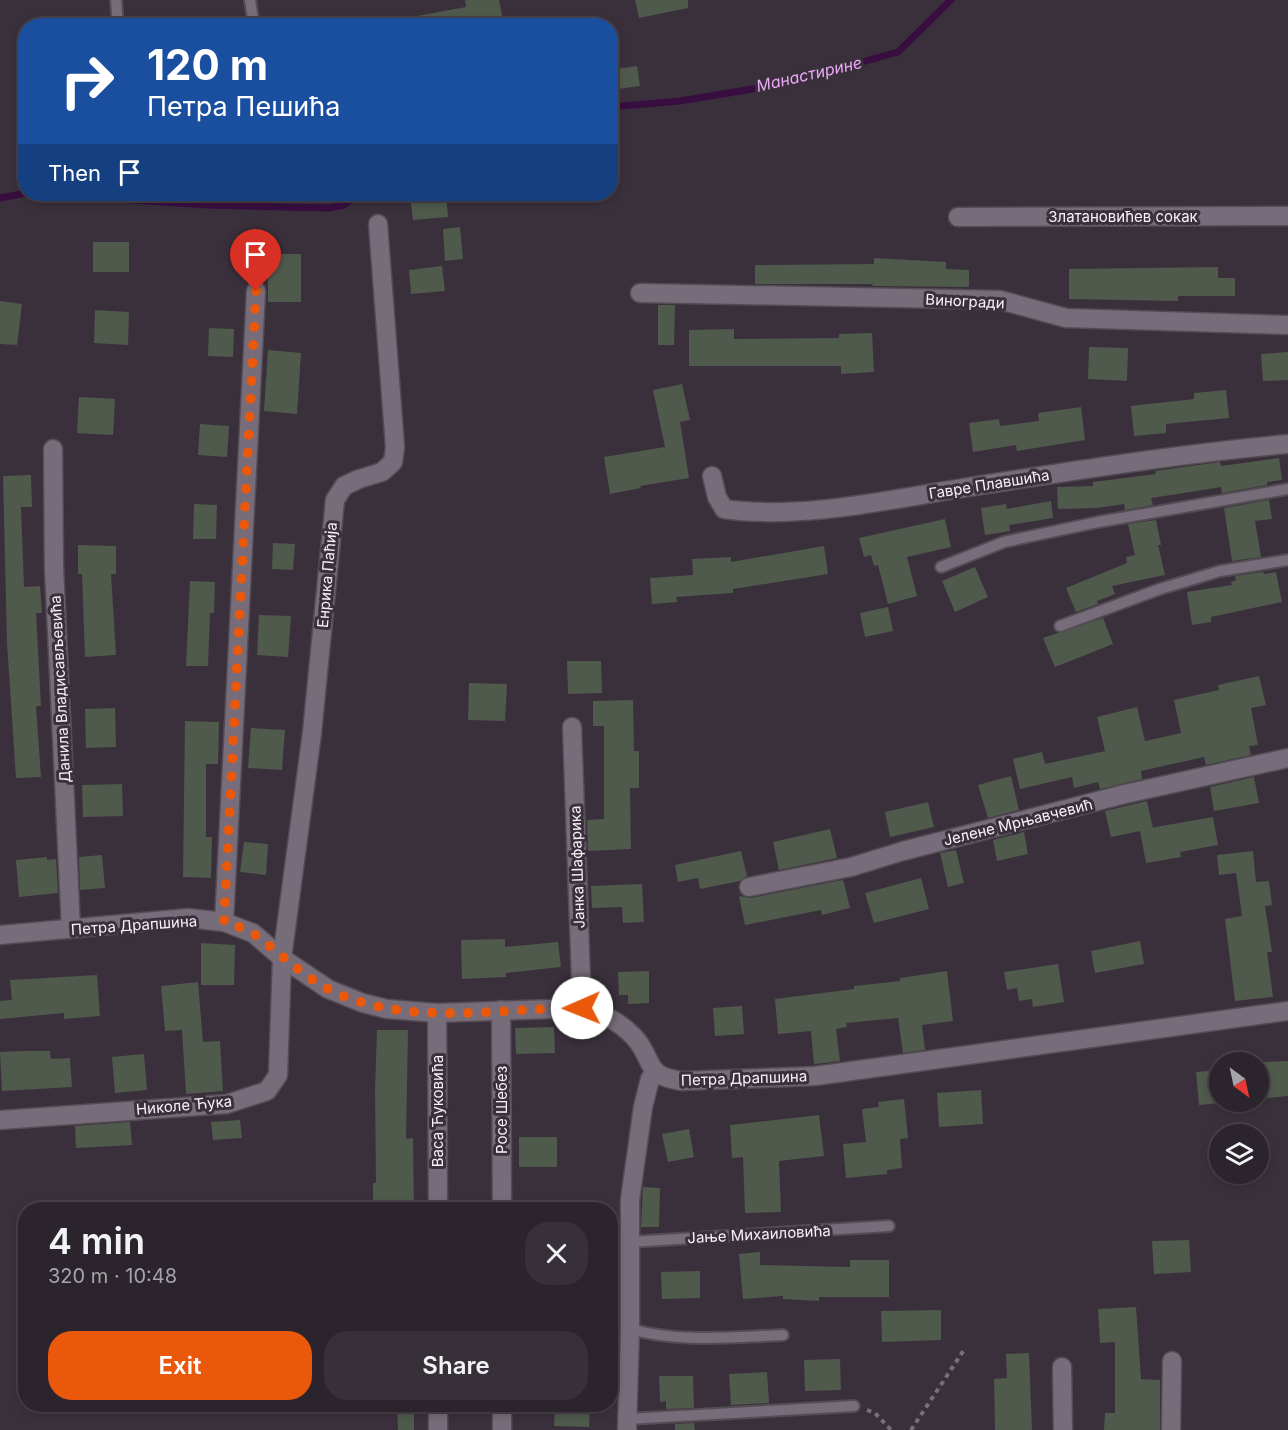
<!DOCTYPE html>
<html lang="en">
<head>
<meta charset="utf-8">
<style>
  :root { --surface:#2c242d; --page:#383039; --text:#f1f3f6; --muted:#a6a4aa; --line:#484149; --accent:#ea580c }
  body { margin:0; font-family:Inter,sans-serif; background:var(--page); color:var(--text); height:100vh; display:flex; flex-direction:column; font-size:22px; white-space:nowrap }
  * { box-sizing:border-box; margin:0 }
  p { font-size:20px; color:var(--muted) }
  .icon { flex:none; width:33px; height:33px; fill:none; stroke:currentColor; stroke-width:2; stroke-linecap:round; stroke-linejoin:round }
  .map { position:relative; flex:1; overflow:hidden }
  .drawer { position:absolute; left:18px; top:1202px; width:600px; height:210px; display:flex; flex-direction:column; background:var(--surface); border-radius:24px; box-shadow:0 3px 9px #0003,0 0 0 2px var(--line) }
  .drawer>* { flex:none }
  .top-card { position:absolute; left:18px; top:18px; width:600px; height:183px; border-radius:24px; box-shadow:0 3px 9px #0003,0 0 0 2px var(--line); background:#1a4fa0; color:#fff; overflow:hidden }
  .needle { width:39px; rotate:147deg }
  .fabs { position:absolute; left:1209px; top:1052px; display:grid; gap:12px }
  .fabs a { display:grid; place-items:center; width:60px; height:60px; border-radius:50%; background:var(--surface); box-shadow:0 3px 9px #0003,0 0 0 2px var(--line); font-size:30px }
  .pin { position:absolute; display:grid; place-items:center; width:51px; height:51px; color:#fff; margin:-62px -26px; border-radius:50% 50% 50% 0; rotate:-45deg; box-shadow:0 0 6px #0007 }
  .pin .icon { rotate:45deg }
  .me { position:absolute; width:66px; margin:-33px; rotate:269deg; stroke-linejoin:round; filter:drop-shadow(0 0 4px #0008) }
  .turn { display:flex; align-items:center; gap:21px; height:126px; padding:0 30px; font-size:27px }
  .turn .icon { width:78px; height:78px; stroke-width:2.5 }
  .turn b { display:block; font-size:42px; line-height:51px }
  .then { display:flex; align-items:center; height:57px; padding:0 30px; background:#0003; gap:12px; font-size:22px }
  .round { display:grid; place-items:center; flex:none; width:63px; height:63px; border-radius:24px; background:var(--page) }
  .summary { display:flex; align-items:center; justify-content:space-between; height:102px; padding:0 30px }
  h1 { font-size:36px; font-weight:600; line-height:45px }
  .button { display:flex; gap:12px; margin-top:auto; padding:12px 30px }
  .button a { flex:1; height:69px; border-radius:24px; background:var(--accent); color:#fff; font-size:24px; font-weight:600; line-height:69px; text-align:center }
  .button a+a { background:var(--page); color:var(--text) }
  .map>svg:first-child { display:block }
</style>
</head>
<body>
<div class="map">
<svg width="1288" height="1430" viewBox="0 0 1288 1430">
  <rect width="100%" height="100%" fill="#3a303c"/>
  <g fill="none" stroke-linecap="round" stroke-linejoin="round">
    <!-- stream -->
    <g stroke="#380e40" stroke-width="7">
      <path d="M610,107L680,101L783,84L898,52L951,0"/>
      <path d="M40,194L208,205L328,208L344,205L359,194"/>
      <path d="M0,198L26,193"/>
    </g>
  </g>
  <!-- building -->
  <g fill="#4f594c">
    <path d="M465,0H499L503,21L480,26H413L412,17L466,7Z"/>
    <path d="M635,0H688V8L639,18Z"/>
    <path d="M637,66L640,86L610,90V70Z"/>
    <path d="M410,194H446L448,217L413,220Z"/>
    <path d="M460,227L463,259L445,261L443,229Z"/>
    <rect x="93" y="242" width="36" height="30"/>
    <rect x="268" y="254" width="33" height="48"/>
    <path d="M874,258L946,262V269L969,270V287L872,286L873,284H755V265L874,264Z"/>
    <path d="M442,266L445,291L411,294L409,270Z"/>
    <path d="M1218,267V278H1235V296H1178V301L1069,299V269Z"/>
    <path d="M0,301L22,304L17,345L0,344Z"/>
    <path d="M658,305H675L674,345H658Z"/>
    <path d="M95,310L129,312L128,345L94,343Z"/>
    <path d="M209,328L234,329L233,357L208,356Z"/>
    <path d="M734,329V339L839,338V334L872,333L874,372L841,374V366H689V330Z"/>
    <path d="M1089,347L1128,348L1127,381L1088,379Z"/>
    <path d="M268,350L301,353L297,414L264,411Z"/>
    <path d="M1288,352V380L1263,381L1261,354Z"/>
    <path d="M682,384L690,420L680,422L689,478L640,486L641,488L610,494L604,457L665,447L653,390Z"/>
    <path d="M1226,390L1229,418L1166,424V433L1134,436L1131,406L1194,399V393Z"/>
    <path d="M79,397L115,399L113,435L77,433Z"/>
    <path d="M1081,407L1085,440L1017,451L1016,445L973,452L969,423L999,419L1000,426L1039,421L1038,413Z"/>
    <path d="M200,424L229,426L227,457L198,455Z"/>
    <path d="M1279,458L1282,480L1267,482V485L1222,493L1221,487L1184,493L1151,498L1153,505L1125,510L1124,504L1097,508L1058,509L1057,487L1093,486V482L1156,474L1155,471L1220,462L1221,466Z"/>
    <path d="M31,475L32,507H21L24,587L40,586L42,613H36L41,706H36L41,777L16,778L7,643L3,476Z"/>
    <path d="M1269,500L1272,519L1255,521L1261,557L1232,561L1224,508Z"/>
    <path d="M1051,501L1053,518L1009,525L1010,531L985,535L981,508L1006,504L1007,509Z"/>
    <path d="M194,504L217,505L216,539H193Z"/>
    <path d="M945,519L951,547L907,557L917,596L888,604L878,565L874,566L871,555L864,557L859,538Z"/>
    <path d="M1156,520L1161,545H1158L1165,575L1112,586L1115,594L1097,601L1098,604L1076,612L1066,588L1127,563L1126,557L1135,555L1128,524Z"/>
    <path d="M273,543L295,544L293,570L272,569Z"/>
    <path d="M78,545L116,546V574H111L116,655L85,657L82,574H78Z"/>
    <path d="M824,546L828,574L733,589V593L676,597L677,602L652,604L650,578L693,575L692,559L731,557V562Z"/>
    <path d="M975,567L988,597L955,612L942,581Z"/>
    <path d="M1263,572L1264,574L1276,572L1282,602L1211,617V622L1192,625L1187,592L1232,585L1231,582L1236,580L1235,576Z"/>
    <path d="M190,581L215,582L214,613H210L208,666H186Z"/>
    <path d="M888,607L893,631L865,637L860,613Z"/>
    <path d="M259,615L291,616L288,657L257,655Z"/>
    <path d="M1103,618L1113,644L1055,667L1043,638Z"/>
    <path d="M567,661H601L602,693L568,694Z"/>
    <path d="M1259,676L1266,705L1251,708L1258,745L1249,746L1251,755L1206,765L1204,757L1141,771L1142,779L1100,789L1098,782L1074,788L1072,777L1020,789L1013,759L1042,752L1045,764L1105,751L1097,717L1137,707L1145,741L1181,733L1174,700L1219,690L1218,685Z"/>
    <path d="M469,683L507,684L505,721L468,720Z"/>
    <path d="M633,700L634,751H639V788H630L631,849L588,851L587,820L604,819V726H593V701Z"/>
    <path d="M115,708L116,747L86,748L85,709Z"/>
    <path d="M185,721L219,722L218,764H206V837H212L211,878L183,877Z"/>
    <path d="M251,728L285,730L282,770L248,768Z"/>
    <path d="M1011,776L1019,810L988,818L978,785Z"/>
    <path d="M1254,777L1259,803L1214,811L1210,787Z"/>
    <path d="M122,784L123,816L83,817L82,785Z"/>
    <path d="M1147,801L1153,828H1150L1213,817L1218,845L1180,852L1181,857L1146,863L1140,831L1111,837L1105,811Z"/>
    <path d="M928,802L934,827L890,837L885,812Z"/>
    <path d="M830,829L837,858L779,870L773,842Z"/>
    <path d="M1024,832L1028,854L997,861L993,840Z"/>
    <path d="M244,842L268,844L266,875L240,872Z"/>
    <path d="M956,850L964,883L948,887L940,853Z"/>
    <path d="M741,851L747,876L740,881L700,889L698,878L678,882L675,865Z"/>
    <path d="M1253,851L1256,882L1269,881L1272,905L1265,906L1272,952H1267L1273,997L1235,1001L1225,919L1242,916L1236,873L1219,875L1217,855Z"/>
    <path d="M102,855L105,888L80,890L79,857Z"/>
    <path d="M47,857V860L56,859L58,893L19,897L16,860Z"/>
    <path d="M921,878L929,909L874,923L865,893Z"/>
    <path d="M842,880L844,882L850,908L822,915L821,910L745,925L739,896L751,898Z"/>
    <path d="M642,884L644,922L623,923L622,907L592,908L591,886Z"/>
    <path d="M505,939V947L558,942L561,967L506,973V977L462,979L461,940Z"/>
    <path d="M1140,941L1144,964L1095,973L1091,951Z"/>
    <path d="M201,943L235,945L234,985H201Z"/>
    <path d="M1058,964L1064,1002L1033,1007L1032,999L1019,1001L1017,988L1007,990L1004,972Z"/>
    <path d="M649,971V1003L628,1004V995H619L618,972Z"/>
    <path d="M947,971L953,1021L922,1025L925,1050L903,1053L898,1018L846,1023L847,1027L836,1029L840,1061L824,1063L814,1064L811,1031L778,1034L775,999L854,989V986L900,981V978Z"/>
    <path d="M97,975L100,1016L64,1019V1013L0,1019V1001L12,1000L10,980Z"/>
    <path d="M198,982L203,1042L220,1041L223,1091L186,1094L182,1030L165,1031L161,986Z"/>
    <path d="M742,1006L744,1034L715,1036L713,1008Z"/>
    <path d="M554,1027L555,1053L516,1054L515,1028Z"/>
    <path d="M377,1030H408L406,1139L413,1138L414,1209H373V1183H376L375,1090Z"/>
    <path d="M23,1051H50L51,1059L70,1058L72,1087L2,1091L0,1052Z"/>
    <path d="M144,1054L147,1090L115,1093L112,1057Z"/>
    <path d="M1288,1061V1096L1266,1098L1264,1062Z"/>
    <path d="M1220,1070V1103L1199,1105L1196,1072Z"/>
    <path d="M981,1090L983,1124L939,1127L937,1093Z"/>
    <path d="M904,1099L908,1138L900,1139L902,1168L887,1170V1174L846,1178L843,1144L866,1142L862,1109L879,1107L878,1102Z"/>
    <path d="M819,1115L824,1156L779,1161L781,1212L745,1213L743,1157L732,1158L730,1125Z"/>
    <path d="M240,1120L242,1138L213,1140L211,1122Z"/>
    <path d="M130,1122L132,1145L76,1148L75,1126Z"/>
    <path d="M689,1129L694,1157L668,1162L662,1134Z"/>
    <rect x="519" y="1137" width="38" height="30"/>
    <path d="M643,1187L660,1188L659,1227H641Z"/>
    <path d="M1189,1240L1191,1272L1154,1274L1152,1241Z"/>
    <path d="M760,1252V1265L850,1267V1260H889V1297H819V1301L783,1299V1296L743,1299L739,1254Z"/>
    <path d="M700,1271V1298L662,1299L661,1272Z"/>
    <path d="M1136,1307L1141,1379L1160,1380V1430H1104L1105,1413H1115V1342L1100,1343L1098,1309Z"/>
    <path d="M941,1310V1340L882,1342L881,1311Z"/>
    <path d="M1029,1353L1032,1430H995L994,1379L1007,1378L1006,1354Z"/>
    <path d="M840,1359L841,1390L805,1391L804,1360Z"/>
    <path d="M767,1372L769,1403L731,1405L729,1374Z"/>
    <path d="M659,1376H693L694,1408L666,1409V1401L660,1402Z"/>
    <path d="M555,1404H590L589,1427L554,1426Z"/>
    <path d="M397,1406H414V1430H398Z"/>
    <path d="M694,1423L695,1430H675V1424Z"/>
  </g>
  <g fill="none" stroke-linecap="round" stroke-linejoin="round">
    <defs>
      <g id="service">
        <path d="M116,0L118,26"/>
        <path d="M250,0L254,26"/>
        <path d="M941,567L1004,542L1098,522L1288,489"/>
        <path d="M1060,626L1160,589L1220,571L1288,560"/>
        <path d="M629,1242L889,1226"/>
        <path d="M630,1329C680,1343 731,1337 783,1335"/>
        <path d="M627,1419L854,1406"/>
      </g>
      <g id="minor">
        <path d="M958,217L1288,216"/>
        <path d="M640,293L1000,300L1066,318L1288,325"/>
        <path d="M53,449L54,568L71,929"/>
        <path d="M712,476L717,497L724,509C799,520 888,500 963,488C1071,471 1179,454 1288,444"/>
        <path d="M572,727L582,1008"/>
        <path d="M749,887L851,867L903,851L1125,794L1288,758"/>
        <path d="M224,922L256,291"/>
        <path d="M501,1010L502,1209"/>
        <path d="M437,1013L438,1209"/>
        <path d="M0,1120L227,1104L267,1091L278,1075L282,958L312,733L335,500L344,486L359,479L382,472L393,462L395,447L378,224"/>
        <path d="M1062,1367L1063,1430"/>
        <path d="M438,1404V1430"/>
        <path d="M502,1404V1430"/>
        <path d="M627,1430L630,1329V1200L643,1107L650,1079L655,1072"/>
        <path d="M1171,1430L1172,1361"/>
      </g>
      <path id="tertiary" d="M0,935L188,918L224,922L253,933L282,958L328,989L363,1003L387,1009L437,1013L582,1008C604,1014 619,1021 635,1038C655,1061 643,1075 681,1081L815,1076L1288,1011"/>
    </defs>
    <!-- service casing -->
    <use href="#service" stroke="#544c55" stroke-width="14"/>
    <!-- minor casing -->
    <use href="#minor" stroke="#544c55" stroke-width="21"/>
    <!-- tertiary casing -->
    <use href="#tertiary" stroke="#544c55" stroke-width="21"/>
    <!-- path -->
    <g stroke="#786f7a" stroke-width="4" stroke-dasharray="4.5 4.5" stroke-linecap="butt">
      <path d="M867,1410L875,1413L891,1430"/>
      <path d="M911,1430L964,1350"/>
    </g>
    <!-- service -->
    <use href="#service" stroke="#776c79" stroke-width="10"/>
    <!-- minor -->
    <use href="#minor" stroke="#776c79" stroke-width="18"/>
    <!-- tertiary -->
    <use href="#tertiary" stroke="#776c79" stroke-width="18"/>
  </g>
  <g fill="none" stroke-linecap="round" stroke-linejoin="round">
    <!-- route -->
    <path stroke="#ea580c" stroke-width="10" stroke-dasharray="0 18" d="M256,291L224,922C234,926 246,928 254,934C279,952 300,974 328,989C404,1028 500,1008 582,1008"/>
  </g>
  <g text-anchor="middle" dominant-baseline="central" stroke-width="6" stroke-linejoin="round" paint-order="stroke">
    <!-- street labels -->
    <g font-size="15" fill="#f7f0f8" stroke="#3a303c">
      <text x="1123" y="216">Златановићев сокак</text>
      <text transform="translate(965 301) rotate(3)">Виногради</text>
      <text transform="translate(989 484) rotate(-9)">Гавре Плавшића</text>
      <text transform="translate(327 575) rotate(-85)">Енрика Паћија</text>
      <text transform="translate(60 689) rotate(-93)">Данила Владисављевића</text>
      <text transform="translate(1018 822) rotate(-14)">Јелене Мрњавчевић</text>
      <text transform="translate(577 867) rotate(-92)">Јанка Шафарика</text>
      <text transform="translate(134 925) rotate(-4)">Петра Драпшина</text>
      <text transform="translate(744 1078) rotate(-2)">Петра Драпшина</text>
      <text transform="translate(184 1105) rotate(-5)">Николе Ћука</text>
      <text transform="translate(501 1110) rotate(-90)">Росе Шебез</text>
      <text transform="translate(437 1111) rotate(-90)">Васа Ћуковића</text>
      <text transform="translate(759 1234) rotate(-3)">Јање Михаиловића</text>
    </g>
    <!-- water labels -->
    <g font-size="16" font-style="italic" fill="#eaa8f7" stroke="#3a303c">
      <text transform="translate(809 74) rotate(-13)">Манастирине</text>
    </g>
  </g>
</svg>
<div class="fabs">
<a><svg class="needle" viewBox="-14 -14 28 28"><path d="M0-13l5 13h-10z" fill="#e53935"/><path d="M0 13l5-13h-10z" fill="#a6a4aa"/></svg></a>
<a><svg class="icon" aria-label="layers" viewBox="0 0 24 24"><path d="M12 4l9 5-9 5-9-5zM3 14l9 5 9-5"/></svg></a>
</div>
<div class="pin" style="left:256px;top:291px;background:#d93025"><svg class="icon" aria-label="arrive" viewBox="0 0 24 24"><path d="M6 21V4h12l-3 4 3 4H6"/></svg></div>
<svg class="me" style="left:582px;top:1008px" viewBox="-20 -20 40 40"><circle r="19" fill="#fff"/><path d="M0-13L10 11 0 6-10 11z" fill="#ea580c"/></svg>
<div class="top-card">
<div class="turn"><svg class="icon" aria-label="right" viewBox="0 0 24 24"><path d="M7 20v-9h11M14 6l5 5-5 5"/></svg><div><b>120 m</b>Петра Пешића</div></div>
<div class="then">Then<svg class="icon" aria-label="arrive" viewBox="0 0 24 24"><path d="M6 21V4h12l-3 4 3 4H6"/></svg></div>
</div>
<section class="drawer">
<div class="summary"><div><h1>4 min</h1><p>320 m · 10:48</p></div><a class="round"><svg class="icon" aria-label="close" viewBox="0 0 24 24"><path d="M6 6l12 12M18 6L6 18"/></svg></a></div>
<div class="button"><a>Exit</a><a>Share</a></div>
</section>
</div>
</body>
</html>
